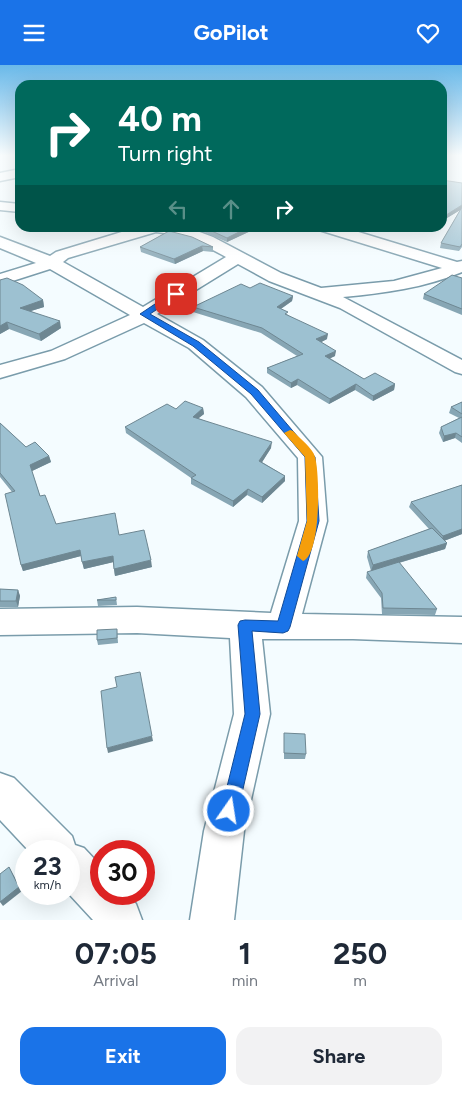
<!DOCTYPE html>
<html lang="en">
<head>
<meta charset="utf-8">
<style>
  :root { --surface:#fff; --page:#f2f2f3; --text:#1f2937; --muted:#747a83; --accent:#1a73e8 }
  body { margin:0; font-family:Figtree,sans-serif; background:var(--page); color:var(--text); height:100vh; display:flex; flex-direction:column; font-size:19px; white-space:nowrap }
  * { box-sizing:border-box; margin:0 }
  p { font-size:16px; color:var(--muted) }
  .icon { flex:none; width:28px; height:28px; fill:none; stroke:currentColor; stroke-width:2; stroke-linecap:round; stroke-linejoin:round }
  .map { position:relative; height:855px; overflow:hidden }
  .panel { display:flex; flex-direction:column; background:var(--surface); flex:1 }
  .panel>* { flex:none }
  .top-card { position:absolute; left:15px; top:15px; width:432px; height:152px; border-radius:15px; box-shadow:0 5px 20px #0002; background:#00695c; color:#fff; overflow:hidden }
  .speed { position:absolute; left:15px; top:775px; display:flex; gap:10px; font-size:25px; font-weight:700; text-align:center }
  .speed>* { display:grid; place-content:center; width:65px; height:65px; border-radius:50%; background:var(--surface); box-shadow:0 5px 20px #0002; line-height:1 }
  .speed small { font-size:12px; font-weight:400 }
  .speed .limit { border:8px solid #d22; background:#fff; color:#111 }
  .pin { position:absolute; display:grid; place-items:center; width:42px; height:42px; color:#fff; margin:-21px; border-radius:10px; box-shadow:0 2px 8px #0006 }
  .me { position:absolute; width:55px; margin:-28px; rotate:13deg; stroke-linejoin:round; filter:drop-shadow(0 0 4px #0008) }
  .turn { display:flex; align-items:center; gap:18px; height:105px; padding:0 20px; font-size:22px }
  .turn .icon { width:65px; height:65px; stroke-width:2.5 }
  .turn b { display:block; font-size:35px; line-height:42px }
  .lanes { display:flex; align-items:center; height:48px; padding:0 20px; background:#0003; justify-content:center; gap:25px; direction:ltr }
  .lanes .off { opacity:.35 }
  .eta { display:flex; justify-content:space-evenly; align-items:center; height:85px; text-align:center }
  .eta b { font-size:30px; font-weight:700; line-height:35px }
  .action { display:flex; gap:10px; margin-top:auto; padding:10px 20px }
  .action a { flex:1; height:58px; border-radius:15px; background:var(--accent); color:#fff; font-size:20px; font-weight:700; line-height:58px; text-align:center }
  .action a+a { background:var(--page); color:var(--text) }
  header { display:flex; justify-content:space-between; align-items:center; height:65px; padding:0 20px; background:var(--accent); color:#fff; font-size:22px; font-weight:700 }
  .map>svg:first-child { display:block }
</style>
</head>
<body>
<header><svg class="icon" aria-label="menu" viewBox="0 0 24 24"><path d="M4 6h16M4 12h16M4 18h16"/></svg>GoPilot<svg class="icon" aria-label="heart" viewBox="0 0 24 24"><path d="M12 20l-8-8c-3-5 5-10 8-4 3-6 11-1 8 4z"/></svg></header>
<div class="map">
<svg width="462" height="855" viewBox="0 0 462 855">
  <rect width="100%" height="100%" fill="#f4fcff"/>
  <g fill="none" stroke-linecap="round" stroke-linejoin="round">
    <defs>
      <g id="street">
        <path d="M20,104V112L0,116V108Z"/>
        <path d="M0,137L20,139V147L0,145Z"/>
        <path d="M138,162H186L213,172L281,208L321,223L394,216L442,203L319,165L317,162H342L457,197L462,196V207C424,223 384,228 343,232L462,295V309L455,307L340,243L269,216L238,199L157,249L203,275L262,322L322,392L327,456L302,549L462,552V578L353,574H262L270,649L244,766L234,855H190L204,766L234,649L230,573L137,568L0,570V544L137,542L271,548L299,456L298,393L246,332L189,283L144,258L65,294L0,313V300L51,286L130,250L50,204L0,220V209L36,198L0,183V172L50,191L56,187ZM156,167C183,170 203,179 226,192L143,242L63,197L68,193Z"/>
        <path d="M0,708L14,713L72,771L75,780L84,783L101,801V829H128L136,839L142,855H93L69,829V786H29L0,755Z"/>
      </g>
    </defs>
    <!-- street casing -->
    <use href="#street" stroke="#7a9cab" stroke-width="3"/>
    <!-- street -->
    <use href="#street" fill="#fff" fill-rule="evenodd"/>
  </g>
  <!-- wall -->
  <g fill="#87a6b4">
    <path d="M442,115L462,118V182L459,186L440,183L441,178L460,145L442,156Z"/>
    <path d="M192,162H259L227,177Z"/>
    <path d="M169,166L213,182V187L203,186L175,199L141,187L140,182Z"/>
    <path d="M462,213V250L423,234L424,229Z"/>
    <path d="M0,215L43,235L44,242L31,246L61,263L41,276L9,264L0,269Z"/>
    <path d="M250,223L293,231L292,236L281,244L288,250L327,274L321,277L335,291L330,293L364,314L395,319L394,325L373,336L355,325L329,339L297,320L291,323L267,308V303L297,291L261,268L193,247V242Z"/>
    <path d="M462,337V378L455,373L443,377L439,368L441,362L459,353L449,348L451,342Z"/>
    <path d="M203,343L204,349L198,353L271,383L262,397L285,411V416L262,438L247,430L233,442L191,419V413L126,368L125,362L176,344Z"/>
    <path d="M0,358L26,382L49,391L51,397L32,406L40,431L56,459L119,470L152,502L115,511L113,497L84,504L81,491L23,506L21,500L12,427L0,412Z"/>
    <path d="M462,420V469L444,476L447,478L445,484L399,498L437,544L435,550L382,549L381,533L366,513L367,507L371,506L367,492L368,486L429,464L409,442L411,437Z"/>
    <path d="M0,524L18,525L20,531L18,542H0Z"/>
    <path d="M116,532L117,540L98,541L97,535Z"/>
    <path d="M117,564L118,578L98,580L97,575Z"/>
    <path d="M284,668L306,689L305,694H284Z"/>
  </g>
  <!-- shaded-wall -->
  <g fill="#6e8792">
    <path d="M462,140V144L442,156L443,152Z"/>
    <path d="M249,162H259L227,177V173Z"/>
    <path d="M202,181L203,186L175,199L174,194Z"/>
    <path d="M293,231L292,236L276,247L277,242Z"/>
    <path d="M43,235L44,242L21,249L20,243Z"/>
    <path d="M60,256L61,263L41,276L39,269Z"/>
    <path d="M7,257L9,264L0,269V261Z"/>
    <path d="M328,269L327,274L316,280V274Z"/>
    <path d="M336,286L335,291L325,296V291Z"/>
    <path d="M298,314L297,320L291,323V318Z"/>
    <path d="M356,319L355,325L329,339L330,334Z"/>
    <path d="M395,319L394,325L373,336V331Z"/>
    <path d="M203,343L204,349L194,357L193,352Z"/>
    <path d="M456,368L455,373L443,377L444,371Z"/>
    <path d="M272,377L271,383L259,402V396Z"/>
    <path d="M49,391L51,397L32,406L30,400Z"/>
    <path d="M285,411V416L262,438V432Z"/>
    <path d="M248,424L247,430L233,442V436Z"/>
    <path d="M462,464V469L441,477L443,471Z"/>
    <path d="M447,478L445,484L371,506L373,500Z"/>
    <path d="M80,485L81,491L23,506L21,500Z"/>
    <path d="M113,491L114,497L84,504L82,497Z"/>
    <path d="M151,495L152,502L115,511L114,504Z"/>
    <path d="M18,525L20,531L18,542L16,536Z"/>
    <path d="M152,671L153,676L108,688L107,683Z"/>
    <path d="M9,802L22,826L3,841L0,837Z"/>
  </g>
  <!-- building -->
  <g fill="#9dc1d1" stroke="#6e8792">
    <path d="M442,115L462,118V140L443,152L442,151Z"/>
    <path d="M462,142V179L460,182L441,178Z"/>
    <path d="M203,162H249L227,173Z"/>
    <path d="M169,166L192,172L213,182L202,181L174,194L140,182Z"/>
    <path d="M452,210L462,213V244L424,229Z"/>
    <path d="M7,213L23,220L43,235L20,243L60,256L39,269L7,257L0,261V215Z"/>
    <path d="M260,218L293,231L277,242L288,247L285,249L328,269L316,274L336,286L325,291L364,314L375,308L395,319L373,331L356,319L330,334L298,314L291,318L267,303L303,289L262,263L193,242L241,219L250,223Z"/>
    <path d="M185,336L203,343L193,352L272,377L259,396L285,411L262,432L248,424L233,436L191,413L196,410L125,362L167,339L176,344Z"/>
    <path d="M462,337V349L451,342Z"/>
    <path d="M462,352V372L456,368L444,371L441,362Z"/>
    <path d="M0,358L26,382L35,377L49,391L30,400L40,431L45,430L56,459L115,448L119,470L144,465L151,495L114,504L113,491L82,497L80,485L21,500L5,429L15,426L0,408Z"/>
    <path d="M462,420V464L443,471L411,437Z"/>
    <path d="M432,463L447,478L373,500L368,486Z"/>
    <path d="M399,497L437,544L383,543L382,528L367,507Z"/>
    <path d="M0,524L18,525L16,536H0Z"/>
    <path d="M116,532V535H97Z"/>
    <path d="M117,564V573L97,575V565Z"/>
    <path d="M140,607L152,671L107,683L101,626L117,622L115,612Z"/>
    <path d="M284,668L305,669L306,689L284,688Z"/>
    <path d="M9,802L19,822L0,837V809Z"/>
  </g>
  <!-- sky -->
  <linearGradient id="sky" x2="0" y2="1"><stop stop-color="#6ab9e9"/><stop offset="0.43" stop-color="#fafeff"/><stop offset="1" stop-color="#fafeff" stop-opacity="0"/></linearGradient>
  <rect width="462" height="210" fill="url(#sky)"/>
  <!-- route -->
  <path fill="#1a73e8" stroke="#114b97" d="M173,227L180,229L150,249L199,277L258,325L315,392L319,456L290,562L288,566L283,568L252,566L260,649L238,746L235,752L229,755L223,752L221,746L245,649L238,560L240,556L245,555L278,556L307,456L305,392L251,329L193,281L140,249Z"/>
  <!-- slow -->
  <path fill="#f59e0b" d="M290,365L293,366C299,373 313,383 315,392C320,409 321,490 303,496L297,491L307,456L305,392L284,368Z"/>
</svg>
<div class="speed"><div>23<small>km/h</small></div><div class="limit">30</div></div>
<div class="pin" style="left:176px;top:229px;background:#d93025"><svg class="icon" aria-label="arrive" viewBox="0 0 24 24"><path d="M6 21V4h12l-3 4 3 4H6"/></svg></div>
<svg class="me" style="left:229px;top:746px" viewBox="-20 -20 40 40"><circle r="17" fill="#1a73e8" stroke="#fff" stroke-width="3"/><path d="M0-11L8 9 0 5-8 9z" fill="#fff"/></svg>
<div class="top-card">
<div class="turn"><svg class="icon" aria-label="right" viewBox="0 0 24 24"><path d="M7 20v-9h11M14 6l5 5-5 5"/></svg><div><b>40 m</b>Turn right</div></div>
<div class="lanes"><svg class="icon off" aria-label="left" viewBox="0 0 24 24"><path d="M17 20v-9H6M10 6l-5 5 5 5"/></svg><svg class="icon off" aria-label="ahead" viewBox="0 0 24 24"><path d="M12 20V5M6 11l6-6 6 6"/></svg><svg class="icon" aria-label="right" viewBox="0 0 24 24"><path d="M7 20v-9h11M14 6l5 5-5 5"/></svg></div>
</div>
</div>
<section class="panel">
<div class="eta">
<div><b>07:05</b><p>Arrival</p></div>
<div><b>1</b><p>min</p></div>
<div><b>250</b><p>m</p></div>
</div>
<div class="action"><a>Exit</a><a>Share</a></div>
</section>
</body>
</html>
